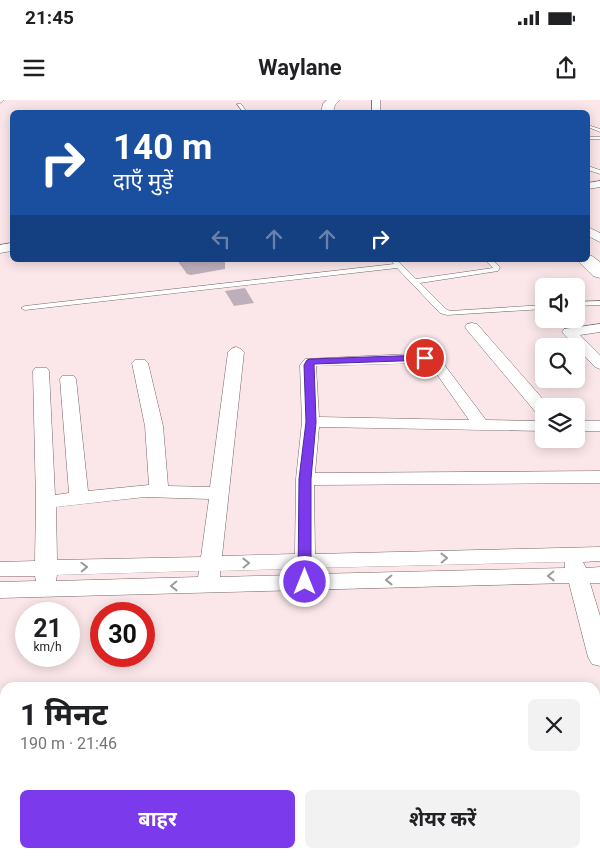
<!DOCTYPE html>
<html lang="hi">
<head>
<meta charset="utf-8">
<style>
  :root { --surface:#fff; --page:#f2f2f2; --text:#202124; --muted:#757577; --accent:#7c3aed }
  body { margin:0; font-family:Roboto,"Noto Sans Devanagari",sans-serif; background:var(--page); color:var(--text); height:100vh; display:flex; flex-direction:column; font-size:19px; white-space:nowrap }
  * { box-sizing:border-box; margin:0 }
  p { font-size:16px; color:var(--muted) }
  .icon { flex:none; width:28px; height:28px; fill:none; stroke:currentColor; stroke-width:2; stroke-linecap:round; stroke-linejoin:round }
  .map { position:relative; flex:1; overflow:hidden }
  .panel { position:absolute; left:0px; top:582px; width:600px; height:176px; display:flex; flex-direction:column; background:var(--surface); border-radius:15px 15px 0 0; box-shadow:0 2px 12px #0003 }
  .panel>* { flex:none }
  .banner { position:absolute; left:10px; top:10px; width:580px; height:152px; border-radius:8px; box-shadow:0 2px 12px #0003; background:#1a4fa0; color:#fff; overflow:hidden }
  .controls { position:absolute; left:535px; top:178px; display:grid; gap:10px }
  .controls a { display:grid; place-items:center; width:50px; height:50px; border-radius:8px; background:var(--surface); box-shadow:0 2px 12px #0003; font-size:25px }
  .speed { position:absolute; left:15px; top:502px; display:flex; gap:10px; font-size:25px; font-weight:700; text-align:center }
  .speed>* { display:grid; place-content:center; width:65px; height:65px; border-radius:50%; background:var(--surface); box-shadow:0 2px 12px #0003; line-height:1 }
  .speed small { font-size:12px; font-weight:400 }
  .speed .limit { border:8px solid #d22; background:#fff; color:#111 }
  .pin { position:absolute; display:grid; place-items:center; width:42px; height:42px; color:#fff; margin:-21px; border:2px solid #fff; border-radius:50%; box-shadow:0 1px 5px #0007 }
  .me { position:absolute; width:55px; margin:-28px; rotate:0deg; stroke-linejoin:round; filter:drop-shadow(0 0 4px #0008) }
  .turn { display:flex; align-items:center; gap:18px; height:105px; padding:0 20px; font-size:22px }
  .turn .icon { width:65px; height:65px; stroke-width:2.5 }
  .turn b { display:block; font-size:35px; line-height:42px }
  .lanes { display:flex; align-items:center; height:48px; padding:0 20px; background:#0003; justify-content:center; gap:25px; direction:ltr }
  .lanes .off { opacity:.35 }
  .round { display:grid; place-items:center; flex:none; width:52px; height:52px; border-radius:8px; background:var(--page) }
  .head { display:flex; align-items:center; justify-content:space-between; height:85px; padding:0 20px }
  h1 { font-size:30px; font-weight:700; line-height:38px }
  .primary-button { display:flex; gap:10px; margin-top:auto; padding:10px 20px }
  .primary-button a { flex:1; height:58px; border-radius:8px; background:var(--accent); color:#fff; font-size:20px; font-weight:700; line-height:58px; text-align:center }
  .primary-button a+a { background:var(--page); color:var(--text) }
  .status { display:flex; justify-content:space-between; align-items:center; height:35px; padding:0 25px; background:var(--surface); direction:ltr }
  .status svg { height:14px; fill:currentColor }
  header { display:flex; justify-content:space-between; align-items:center; height:65px; padding:0 20px; background:var(--surface); font-size:22px; font-weight:700 }
  .map>svg:first-child { display:block }
</style>
</head>
<body>
<div class="status"><b>21:45</b><svg viewBox="0 0 49 12"><path d="M0 12V9h3v3zM5 12V6h3v6zM10 12V3h3v9zM15 12V0h3v12zM26 1h20v11H26zM47 4h2v5h-2z"/></svg></div>
<header><svg class="icon" aria-label="menu" viewBox="0 0 24 24"><path d="M4 6h16M4 12h16M4 18h16"/></svg>Waylane<svg class="icon" aria-label="share" viewBox="0 0 24 24"><path d="M12 15V3M7 8l5-5 5 5M5 13v7h14v-7"/></svg></header>
<div class="map">
<svg width="600" height="758" viewBox="0 0 600 758">
  <rect width="100%" height="100%" fill="#fbe7ea"/>
  <!-- building -->
  <g fill="#beb0bb">
    <path d="M177,160H225V169L191,175L187,174Z"/>
    <path d="M245,188L254,203L234,206L225,191Z"/>
  </g>
  <g fill="none" stroke-linecap="round" stroke-linejoin="round">
    <defs>
      <g id="lane">
        <path d="M0,0H4L0,3Z"/>
        <path d="M237,4H241L247,12H243Z"/>
        <path d="M588,25L600,29V32L588,27Z"/>
        <rect x="588" y="37" width="12" height="2"/>
        <path d="M588,66L600,70V74L588,70Z"/>
        <path d="M391,160H397L416,179L493,168L485,160H492L500,167L498,171L420,183L446,209L450,211L544,205V209L447,215L440,213L397,168L25,210L21,208L25,206L394,164Z"/>
        <path d="M600,201V205L576,206V202Z"/>
      </g>
      <g id="street">
        <rect x="372" y="0" width="8" height="12"/>
        <path d="M600,81V87L588,89V83Z"/>
        <path d="M588,127L600,133V142L588,136Z"/>
        <path d="M12,143V151L0,153V145Z"/>
        <path d="M472,223L477,224L549,306H544V316L538,315L467,230L465,227L467,224Z"/>
        <path d="M600,224V232L580,235L600,255V269L595,267L562,232L564,229Z"/>
        <path d="M236,247L241,249L244,252L222,456L295,454L296,379L302,322L300,265L305,259L432,253L437,255L486,320L544,321V331L319,327L315,373L600,371V383L314,385L315,454L600,447V461L583,462L586,468L600,467V483H590L600,516V566L592,564L588,557L569,483L0,498V482L36,481L35,476H0V462L35,461L36,402L33,271L35,268H47L49,271L55,395L69,393L60,279L62,276H74L76,279L88,391L149,385L145,326L132,263L135,260H145L148,263L163,326L168,386L210,387L228,252L231,249ZM429,263L469,320L319,317L316,266ZM145,397L209,399L201,457L57,460L56,407ZM565,462V468L315,474L316,468ZM294,469L295,475L220,477V471ZM199,471L198,477L56,481L57,475Z"/>
        <rect x="576" y="321" width="24" height="10"/>
        <rect x="595" y="676" width="5" height="24"/>
        <rect x="0" y="691" width="5" height="26"/>
        <path d="M109,754H139L138,758H108Z"/>
      </g>
      <g id="secondary">
        <path d="M327,0H340L335,5L333,12H321L323,4Z"/>
        <path d="M588,155L592,156L600,162V178L593,176L577,160H588Z"/>
      </g>
    </defs>
    <!-- lane casing -->
    <use href="#lane" stroke="#766668" stroke-width="1"/>
    <!-- street casing -->
    <use href="#street" stroke="#766668" stroke-width="1"/>
    <!-- secondary casing -->
    <use href="#secondary" stroke="#766668" stroke-width="1"/>
    <!-- lane -->
    <use href="#lane" fill="#fff" fill-rule="evenodd"/>
    <!-- street -->
    <use href="#street" fill="#fff" fill-rule="evenodd"/>
    <!-- secondary -->
    <use href="#secondary" fill="#fff" fill-rule="evenodd"/>
  </g>
  <!-- one-way arrows -->
  <defs><path id="oneway-chevron" d="M-2-3.5L2.5 0L-2 3.5" fill="none" stroke-width="1.6" stroke-linecap="round" stroke-linejoin="round" transform="scale(1.25)"/></defs>
  <g stroke="#9c9999">
    <use href="#oneway-chevron" transform="translate(444 458) rotate(-1)"/>
    <use href="#oneway-chevron" transform="translate(246 463) rotate(-1)"/>
    <use href="#oneway-chevron" transform="translate(84 467) rotate(-2)"/>
    <use href="#oneway-chevron" transform="translate(551 476) rotate(179)"/>
    <use href="#oneway-chevron" transform="translate(389 480) rotate(179)"/>
    <use href="#oneway-chevron" transform="translate(174 486) rotate(179)"/>
  </g>
  <!-- route -->
  <path fill="#7c3aed" stroke="#51269a" d="M425,255L428,256V260L314,264L316,322L311,379V482L309,486H300L298,482L299,379L306,322L304,265L307,260L310,259Z"/>
</svg>
<div class="controls">
<a><svg class="icon" aria-label="sound" viewBox="0 0 24 24"><path d="M4 9h4l5-4v14l-5-4H4zM17 9q2 3 0 6"/></svg></a>
<a><svg class="icon" aria-label="search" viewBox="0 0 24 24"><circle cx="10" cy="10" r="6"/><path d="M15 15l6 6"/></svg></a>
<a><svg class="icon" aria-label="layers" viewBox="0 0 24 24"><path d="M12 4l9 5-9 5-9-5zM3 14l9 5 9-5"/></svg></a>
</div>
<div class="speed"><div>21<small>km/h</small></div><div class="limit">30</div></div>
<div class="pin" style="left:425px;top:258px;background:#d93025"><svg class="icon" aria-label="arrive" viewBox="0 0 24 24"><path d="M6 21V4h12l-3 4 3 4H6"/></svg></div>
<svg class="me" style="left:305px;top:482px" viewBox="-20 -20 40 40"><circle r="17" fill="#7c3aed" stroke="#fff" stroke-width="3"/><path d="M0-11L8 9 0 5-8 9z" fill="#fff"/></svg>
<div class="banner">
<div class="turn"><svg class="icon" aria-label="right" viewBox="0 0 24 24"><path d="M7 20v-9h11M14 6l5 5-5 5"/></svg><div><b>140 m</b>दाएँ मुड़ें</div></div>
<div class="lanes"><svg class="icon off" aria-label="left" viewBox="0 0 24 24"><path d="M17 20v-9H6M10 6l-5 5 5 5"/></svg><svg class="icon off" aria-label="ahead" viewBox="0 0 24 24"><path d="M12 20V5M6 11l6-6 6 6"/></svg><svg class="icon off" aria-label="ahead" viewBox="0 0 24 24"><path d="M12 20V5M6 11l6-6 6 6"/></svg><svg class="icon" aria-label="right" viewBox="0 0 24 24"><path d="M7 20v-9h11M14 6l5 5-5 5"/></svg></div>
</div>
<section class="panel">
<div class="head"><div><h1>1 मिनट</h1><p>190 m · 21:46</p></div><a class="round"><svg class="icon" aria-label="close" viewBox="0 0 24 24"><path d="M6 6l12 12M18 6L6 18"/></svg></a></div>
<div class="primary-button"><a>बाहर</a><a>शेयर करें</a></div>
</section>
</div>
</body>
</html>
